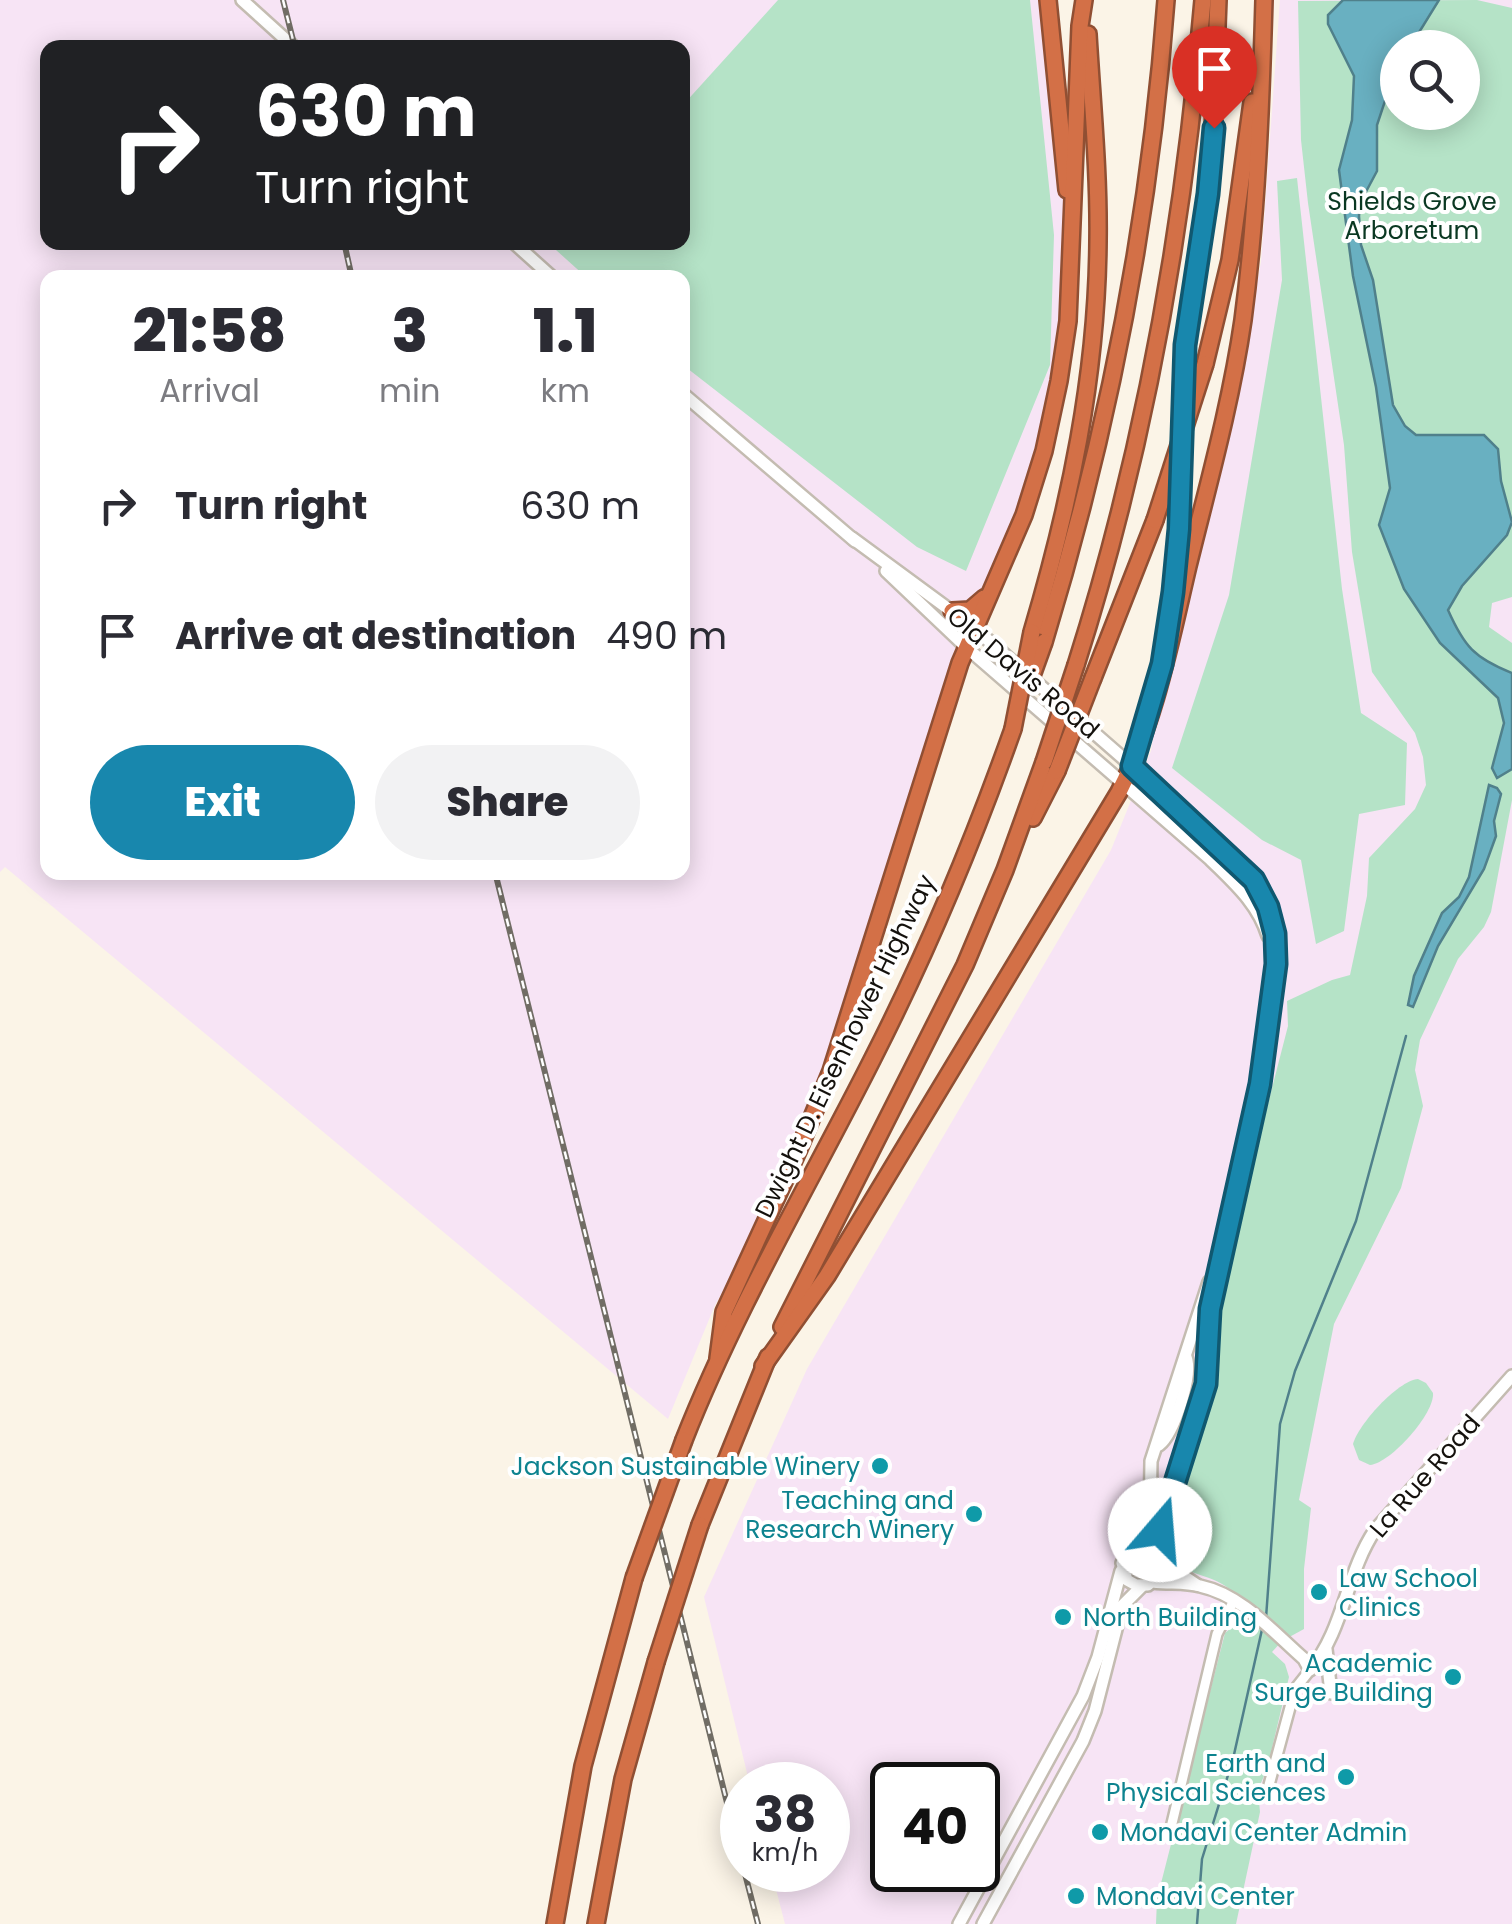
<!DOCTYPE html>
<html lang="en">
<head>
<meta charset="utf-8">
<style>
  :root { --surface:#fff; --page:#f2f2f3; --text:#2b2b33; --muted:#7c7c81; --accent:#1887ad }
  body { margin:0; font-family:Poppins,sans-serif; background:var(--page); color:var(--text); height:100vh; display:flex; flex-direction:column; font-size:38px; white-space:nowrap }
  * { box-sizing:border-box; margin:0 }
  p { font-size:32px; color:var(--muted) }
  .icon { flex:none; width:55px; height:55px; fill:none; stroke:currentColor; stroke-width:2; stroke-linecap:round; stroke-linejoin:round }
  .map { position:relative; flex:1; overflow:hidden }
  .panel { position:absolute; left:40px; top:270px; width:650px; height:610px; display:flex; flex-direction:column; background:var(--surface); border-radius:20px; box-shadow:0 5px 25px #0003 }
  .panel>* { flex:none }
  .hud { position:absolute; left:40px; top:40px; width:650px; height:210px; border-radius:20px; box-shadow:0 5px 25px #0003; background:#202124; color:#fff; overflow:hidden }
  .fabs { position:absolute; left:1380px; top:30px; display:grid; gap:20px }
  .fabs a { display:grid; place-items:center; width:100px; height:100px; border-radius:50%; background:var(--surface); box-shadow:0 5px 25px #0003; font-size:50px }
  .speed { position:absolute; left:720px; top:1762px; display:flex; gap:20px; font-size:50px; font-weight:700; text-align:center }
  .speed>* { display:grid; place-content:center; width:130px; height:130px; border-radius:50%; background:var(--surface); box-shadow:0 5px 25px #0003; line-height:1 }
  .speed small { font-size:25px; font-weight:400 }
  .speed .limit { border:5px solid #111; border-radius:15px; background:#fff; color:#111 }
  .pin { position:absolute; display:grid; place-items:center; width:85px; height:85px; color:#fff; margin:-102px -42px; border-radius:50% 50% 50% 0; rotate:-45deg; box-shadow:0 0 10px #0007 }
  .pin .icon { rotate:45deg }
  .me { position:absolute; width:110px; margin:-55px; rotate:18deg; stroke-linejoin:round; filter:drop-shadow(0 0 8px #0008) }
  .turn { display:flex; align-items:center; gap:35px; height:210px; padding:0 50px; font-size:45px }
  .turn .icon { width:130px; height:130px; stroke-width:2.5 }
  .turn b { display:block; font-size:70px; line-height:85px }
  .eta { display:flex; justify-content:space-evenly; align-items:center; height:170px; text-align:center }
  .eta b { font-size:60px; font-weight:800; line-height:70px }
  .button { display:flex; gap:20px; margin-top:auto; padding:20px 50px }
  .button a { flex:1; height:115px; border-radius:60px; background:var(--accent); color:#fff; font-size:40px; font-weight:800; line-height:115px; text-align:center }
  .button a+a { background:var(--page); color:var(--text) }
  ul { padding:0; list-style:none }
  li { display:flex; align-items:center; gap:30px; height:130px; padding:0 50px }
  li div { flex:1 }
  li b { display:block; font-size:38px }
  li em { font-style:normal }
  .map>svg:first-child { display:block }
</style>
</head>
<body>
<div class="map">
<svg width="1512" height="1924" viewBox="0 0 1512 1924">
  <rect width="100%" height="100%" fill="#fbf4e7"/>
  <!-- education -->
  <g fill="#f7e4f5" fill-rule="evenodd">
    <path d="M0,0H1041L1066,216L1062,321L1038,448L1018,512L982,594L917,770L819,1087L739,1264L715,1305L668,1419L5,867L0,872ZM48,48H682V242H48ZM48,278H682V872H48Z"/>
    <path d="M1280,0H1512V1924H785L771,1870H828V1785H750L704,1597L807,1369L1111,850L1151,751L1165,662L1241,367L1261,262ZM1398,48H1462V112H1398ZM892,1785H978V1870H892Z"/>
  </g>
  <!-- green -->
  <g fill="#b5e3c7" fill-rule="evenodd">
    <path d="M778,0H1030L1054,235L1050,365L966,571L917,547L683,365L682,278L586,277L556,250L562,243L682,242L683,105Z"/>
    <path d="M1477,0L1512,8V597L1492,603L1489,627L1512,643V800L1491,912L1484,927L1458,959L1420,1040L1415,1070L1423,1106L1401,1188L1334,1324L1299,1500L1311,1508L1304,1569V1629L1282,1641L1272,1652L1285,1664L1289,1677L1267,1769L1258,1790L1260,1812L1236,1924H1156L1157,1899L1225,1633L1231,1628L1241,1627L1254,1611C1244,1602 1234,1591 1222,1584C1198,1570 1172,1575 1165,1543L1208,1403L1215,1321L1224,1274L1288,1026L1287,1001L1332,980L1350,975L1367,896L1369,858L1415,809L1426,785L1423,757L1415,733L1372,672L1352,552L1344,445L1308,203L1301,140L1298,1ZM1398,48H1462V112H1398Z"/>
    <path d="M1297,178L1342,589L1361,713L1407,743L1405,805L1359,814L1344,931L1316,944L1301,860L1262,840L1172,768L1229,595L1282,280L1277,181Z"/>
    <path d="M1418,1379L1426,1383L1433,1393C1435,1413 1391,1463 1370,1465L1359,1460L1353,1444C1358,1425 1397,1381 1418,1379Z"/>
  </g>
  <!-- water -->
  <g fill="#69b0c1" stroke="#50808b" stroke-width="2.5">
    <path d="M1343,0H1439L1410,47L1398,48L1397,65L1377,125V171L1360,203L1359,216L1361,245L1373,280L1393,405L1405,426L1416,435H1484L1498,449L1501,481L1512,522L1507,535L1462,586L1448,610C1464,646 1474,658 1512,673V769L1497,778L1492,768L1504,723L1498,698L1440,643L1404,589L1379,525L1390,488L1376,387L1353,276L1339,170L1352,120L1354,76L1328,24V15Z"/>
    <path d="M1489,785L1497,788L1501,794L1494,821L1496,836L1484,869L1438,946L1413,1007L1408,1005L1414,976L1442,913L1459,897L1469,877Z"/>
  </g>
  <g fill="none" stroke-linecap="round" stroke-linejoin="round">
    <!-- stream -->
    <g stroke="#50808b" stroke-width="2.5">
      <path d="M1266,1618L1280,1424L1295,1371L1356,1221L1406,1036"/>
      <path d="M1197,1924L1202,1859L1233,1759L1263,1625"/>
    </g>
    <defs>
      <g id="minor">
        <path d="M1266,1796L1295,1689L1310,1670"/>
        <path d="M1169,1836L1217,1634L1234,1600"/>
      </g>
      <g id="tertiary">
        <path d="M242,0L295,48"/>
        <path d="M513,242L553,278"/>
        <path d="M682,393L855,541"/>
        <path d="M852,538L973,627L1132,766L1253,880L1268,907L1275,934L1276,964L1266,1052L1210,1309L1205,1384L1201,1405L1160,1530L1157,1554L1160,1572L1148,1585H1136L1127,1580L1122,1563L1127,1553L1143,1546L1157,1554"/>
        <path d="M886,571L966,647L1210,859C1233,882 1258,903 1268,936"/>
        <path d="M1159,1445C1174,1433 1193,1375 1186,1357"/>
        <path d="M1137,1547L1150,1524L1151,1461L1209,1282"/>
        <path d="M1160,1560L1197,1585"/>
        <path d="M1153,1582C1169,1584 1185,1582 1200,1586C1242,1595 1273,1632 1304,1659L1310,1670C1344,1630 1346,1573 1375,1530L1512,1376"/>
        <path d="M1326,1649L1331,1693"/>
        <path d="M959,1924L1083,1696L1098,1657L1121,1571"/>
        <path d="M983,1924L1083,1741L1095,1711L1122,1606L1142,1586"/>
      </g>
      <g id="motorway">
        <path d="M1048,0L1067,190"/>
        <path d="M1205,364L1230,260L1252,102"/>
        <path d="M1174,591L1179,529L1182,379L1212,155L1218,0"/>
        <path d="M952,611L970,610L984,598"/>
        <path d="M1032,632C1070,504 1097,375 1098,241C1099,172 1092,103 1088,34"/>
        <path d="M1044,642C1108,432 1150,219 1166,0"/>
        <path d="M1076,665C1145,448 1184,227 1203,0"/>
        <path d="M1093,678L1155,520"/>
        <path d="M1033,818L1057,771"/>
        <path d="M782,1327L965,965L1005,870L1044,762"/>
        <path d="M718,1358L724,1312L799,1149L831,1071L960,663L1024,515L1044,451L1059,381L1068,321L1080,26L1084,0"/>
        <path d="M763,1366L827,1276L1119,792C1155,722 1170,642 1188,566C1208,485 1231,403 1243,320C1257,214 1261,107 1264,0"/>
        <path d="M684,1440C736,1308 809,1185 873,1058C927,952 973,842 1013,729"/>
        <path d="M700,1525L768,1357"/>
        <path d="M555,1924L583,1766L634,1578"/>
        <path d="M596,1924L623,1779L656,1662"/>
      </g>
    </defs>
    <!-- minor casing -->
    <use href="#minor" stroke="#c4bcb1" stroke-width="14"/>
    <!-- tertiary casing -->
    <use href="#tertiary" stroke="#c4bcb1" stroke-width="16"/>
    <!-- motorway casing -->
    <use href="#motorway" stroke="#904f33" stroke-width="20"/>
    <!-- minor -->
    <use href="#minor" stroke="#fff" stroke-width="9"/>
    <!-- tertiary -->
    <use href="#tertiary" stroke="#fff" stroke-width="11"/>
    <!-- motorway -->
    <use href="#motorway" stroke="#d37047" stroke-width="15"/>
    <defs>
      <g id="rail">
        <path d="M283,0L295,48"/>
        <path d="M344,242L352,278"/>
        <path d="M495,872L742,1863"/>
        <path d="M744,1870L758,1924"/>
      </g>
    </defs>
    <!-- rail casing -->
    <use href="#rail" stroke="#716d65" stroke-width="6"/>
    <!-- rail -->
    <use href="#rail" stroke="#fff" stroke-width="2.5" stroke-dasharray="8" stroke-linecap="butt"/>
    <defs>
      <g id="motorway-bridge">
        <path d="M1155,520L1205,364"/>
        <path d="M1030,681L1044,642"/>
        <path d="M1013,729L1032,632"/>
        <path d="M1044,762L1076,665"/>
        <path d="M1057,771L1093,678"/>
        <path d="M634,1578L684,1440"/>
        <path d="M656,1662L700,1525"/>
      </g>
    </defs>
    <!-- motorway-bridge casing -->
    <use href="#motorway-bridge" stroke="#904f33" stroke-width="20" stroke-linecap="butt"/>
    <!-- motorway-bridge -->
    <use href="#motorway-bridge" stroke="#d37047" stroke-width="15"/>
  </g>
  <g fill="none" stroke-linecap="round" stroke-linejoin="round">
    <defs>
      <path id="route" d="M1160,1530L1206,1384L1210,1309L1260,1084L1276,964L1275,934L1268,907L1254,880L1132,766L1162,664L1173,592L1179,529L1185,345L1208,194L1214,128"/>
    </defs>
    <!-- route casing -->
    <use href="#route" stroke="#105870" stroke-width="25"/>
    <!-- route -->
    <use href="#route" stroke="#1887ad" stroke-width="18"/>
  </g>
  <!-- markers -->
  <g fill="#0f9aa8" stroke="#fff" stroke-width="4">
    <circle cx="880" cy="1466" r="10"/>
    <circle cx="974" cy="1514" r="10"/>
    <circle cx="1319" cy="1592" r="10"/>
    <circle cx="1063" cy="1617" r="10"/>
    <circle cx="1453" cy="1677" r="10"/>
    <circle cx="1346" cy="1777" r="10"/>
    <circle cx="1100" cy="1832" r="10"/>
    <circle cx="1076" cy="1896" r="10"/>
  </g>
  <g text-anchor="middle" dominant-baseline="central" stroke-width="8" stroke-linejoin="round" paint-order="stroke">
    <!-- park labels -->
    <g font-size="25" fill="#0a3822" stroke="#fff">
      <text x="1412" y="201">Shields Grove<tspan x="1412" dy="29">Arboretum</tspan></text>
    </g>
    <!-- street labels -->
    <g font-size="25" fill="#14110d" stroke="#fff">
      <text transform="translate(1023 673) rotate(40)">Old Davis Road</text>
      <text transform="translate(845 1046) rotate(-64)">Dwight D. Eisenhower Highway</text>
      <text transform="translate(1425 1476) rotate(-49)">La Rue Road</text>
    </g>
    <!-- culture labels -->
    <g font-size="25" fill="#0d838f" stroke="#fff" text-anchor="end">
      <text x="860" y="1466">Jackson Sustainable Winery</text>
      <text x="954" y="1500">Teaching and<tspan x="954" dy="29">Research Winery</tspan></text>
      <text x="1339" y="1578" text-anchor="start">Law School<tspan x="1339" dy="29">Clinics</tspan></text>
      <text x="1083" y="1617" text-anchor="start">North Building</text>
      <text x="1433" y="1663">Academic<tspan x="1433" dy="29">Surge Building</tspan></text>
      <text x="1326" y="1763">Earth and<tspan x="1326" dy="29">Physical Sciences</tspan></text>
      <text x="1120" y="1832" text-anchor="start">Mondavi Center Admin</text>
      <text x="1096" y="1896" text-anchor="start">Mondavi Center</text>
    </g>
  </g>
</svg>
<div class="fabs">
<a><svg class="icon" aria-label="search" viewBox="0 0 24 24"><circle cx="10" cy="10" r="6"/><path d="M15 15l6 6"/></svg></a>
</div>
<div class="speed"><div>38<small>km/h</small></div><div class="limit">40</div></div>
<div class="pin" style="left:1214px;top:128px;background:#d93025"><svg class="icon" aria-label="arrive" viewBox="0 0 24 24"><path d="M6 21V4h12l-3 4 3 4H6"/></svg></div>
<svg class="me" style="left:1160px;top:1530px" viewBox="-20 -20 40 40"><circle r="19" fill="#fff"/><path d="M0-13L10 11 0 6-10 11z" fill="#1887ad"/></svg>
<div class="hud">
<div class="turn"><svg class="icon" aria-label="right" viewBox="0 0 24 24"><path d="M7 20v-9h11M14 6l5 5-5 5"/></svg><div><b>630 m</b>Turn right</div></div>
</div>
<section class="panel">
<div class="eta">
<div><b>21:58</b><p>Arrival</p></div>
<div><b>3</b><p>min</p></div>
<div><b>1.1</b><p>km</p></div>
</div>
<ul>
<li><svg class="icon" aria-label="right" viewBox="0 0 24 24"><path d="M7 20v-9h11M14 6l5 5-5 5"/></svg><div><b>Turn right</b></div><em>630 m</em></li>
<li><svg class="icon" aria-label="arrive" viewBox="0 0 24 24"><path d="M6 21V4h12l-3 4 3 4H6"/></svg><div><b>Arrive at destination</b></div><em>490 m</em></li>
</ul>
<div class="button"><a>Exit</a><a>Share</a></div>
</section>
</div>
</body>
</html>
